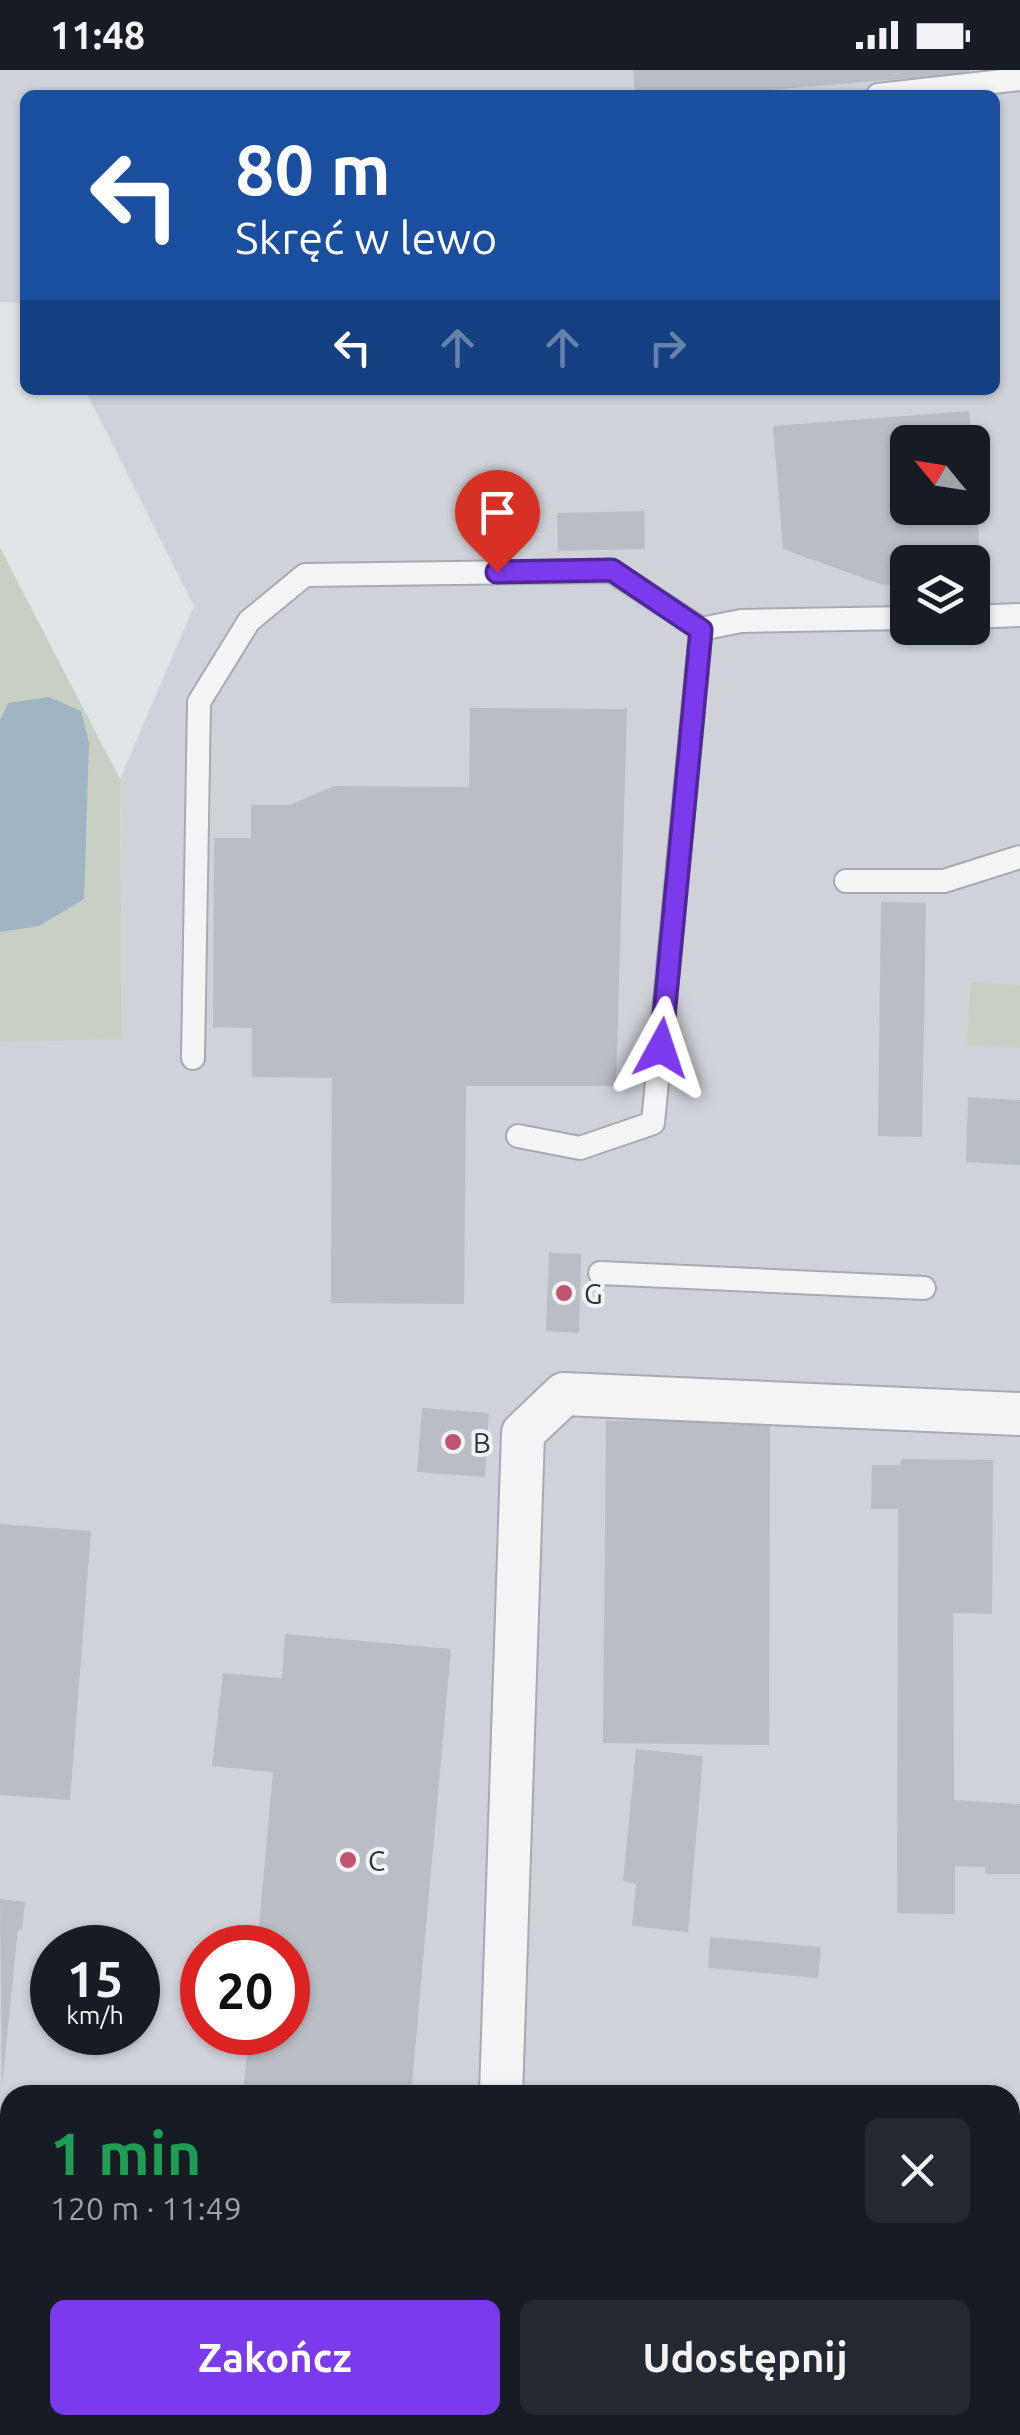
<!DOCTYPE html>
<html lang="pl">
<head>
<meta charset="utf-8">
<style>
  :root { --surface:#171b24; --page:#242831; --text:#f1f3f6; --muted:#9ea1a6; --accent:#7c3aed }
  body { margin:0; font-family:Ubuntu,sans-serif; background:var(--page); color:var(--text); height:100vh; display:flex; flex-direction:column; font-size:38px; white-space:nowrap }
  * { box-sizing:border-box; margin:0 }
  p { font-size:32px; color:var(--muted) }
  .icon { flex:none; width:55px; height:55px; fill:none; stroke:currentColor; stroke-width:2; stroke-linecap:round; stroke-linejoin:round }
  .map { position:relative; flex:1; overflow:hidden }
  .sheet { position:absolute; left:0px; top:2015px; width:1020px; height:350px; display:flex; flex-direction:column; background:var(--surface); border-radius:30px 30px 0 0; box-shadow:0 2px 8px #0004 }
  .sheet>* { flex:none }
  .banner { position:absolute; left:20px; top:20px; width:980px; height:305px; border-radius:15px; box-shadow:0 2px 8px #0004; background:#1a4fa0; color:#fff; overflow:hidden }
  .needle { width:65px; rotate:300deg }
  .fabs { position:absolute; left:890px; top:355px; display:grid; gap:20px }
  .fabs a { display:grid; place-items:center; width:100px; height:100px; border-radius:15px; background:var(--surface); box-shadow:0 2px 8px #0004; font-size:50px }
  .speed { position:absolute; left:30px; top:1855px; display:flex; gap:20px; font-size:50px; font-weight:700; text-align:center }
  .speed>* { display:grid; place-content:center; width:130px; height:130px; border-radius:50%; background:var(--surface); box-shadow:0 2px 8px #0004; line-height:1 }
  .speed small { font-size:25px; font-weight:400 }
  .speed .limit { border:15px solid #d22; background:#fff; color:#111 }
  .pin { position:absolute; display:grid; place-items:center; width:85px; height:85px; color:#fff; margin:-102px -42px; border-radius:50% 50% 50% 0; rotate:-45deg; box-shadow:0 0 10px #0007 }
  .pin .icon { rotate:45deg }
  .me { position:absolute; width:110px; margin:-55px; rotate:5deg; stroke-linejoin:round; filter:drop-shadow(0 0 8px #0008) }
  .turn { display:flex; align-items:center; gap:35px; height:210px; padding:0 50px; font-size:45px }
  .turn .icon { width:130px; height:130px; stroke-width:2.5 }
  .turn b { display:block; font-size:70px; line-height:85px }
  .lanes { display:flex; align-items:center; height:95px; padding:0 50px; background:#0003; justify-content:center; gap:50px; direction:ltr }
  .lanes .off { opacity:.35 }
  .round { display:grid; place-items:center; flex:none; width:105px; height:105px; border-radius:15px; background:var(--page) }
  .headline { display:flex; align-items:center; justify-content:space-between; height:170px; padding:0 50px }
  h1 { font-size:60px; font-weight:700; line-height:75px; color:#1e9e55 }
  .cta { display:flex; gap:20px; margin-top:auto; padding:20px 50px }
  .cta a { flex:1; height:115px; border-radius:15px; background:var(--accent); color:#fff; font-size:40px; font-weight:700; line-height:115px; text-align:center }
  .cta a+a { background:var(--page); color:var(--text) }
  .status { display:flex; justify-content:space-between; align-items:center; height:70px; padding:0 50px; background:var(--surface); direction:ltr }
  .status svg { height:28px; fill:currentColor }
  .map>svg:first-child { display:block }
</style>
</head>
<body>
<div class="status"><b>11:48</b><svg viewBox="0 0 49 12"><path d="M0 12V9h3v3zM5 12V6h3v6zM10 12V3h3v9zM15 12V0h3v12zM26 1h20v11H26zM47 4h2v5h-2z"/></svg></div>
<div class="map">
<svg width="1020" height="2365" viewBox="0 0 1020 2365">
  <rect width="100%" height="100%" fill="#e0e4e7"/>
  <!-- built -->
  <path fill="#cfd3d9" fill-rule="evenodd" d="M0,0H1020V2365H0V972L122,968L120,709L194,536L85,320H995V25H25V233L0,232ZM908,372H972V438H908ZM908,492H972V558H908ZM52,1878H138V1962H52ZM202,1878H288V1962H202ZM10,2025H1010V2355H10Z"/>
  <!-- green -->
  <g fill="#c7d0c2">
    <path d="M0,478L120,709L122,969L0,972Z"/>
    <path d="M971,912L1020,915V978L967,975Z"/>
  </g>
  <!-- water -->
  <path fill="#9fb5c3" d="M49,627L81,641L89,673L84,829L39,856L0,862V650L8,633Z"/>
  <!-- building -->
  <g fill="#b8bec4">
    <path d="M633,0H970V3L712,25H635Z"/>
    <path d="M969,341L972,372H908V438H972L975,422L982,507L972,508V492H908V513L883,515L783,479L773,356Z"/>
    <path d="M644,441L645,479L558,481L557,443Z"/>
    <path d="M470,638L627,639L616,1016H466L464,1234L331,1233L332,1008L252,1007V958L213,957L214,768H251V735H290L334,716L469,717Z"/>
    <path d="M881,832L926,833L922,1067L878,1066Z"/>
    <path d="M968,1027L1020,1030V1095L966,1092Z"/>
    <path d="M549,1183L581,1184L579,1263L546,1261Z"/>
    <path d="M422,1338L489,1343L485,1407L417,1402Z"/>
    <path d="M770,1348L769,1675L603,1673L606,1351Z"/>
    <path d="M901,1389L993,1390L992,1544L953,1543L954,1730L1020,1734V1804H986L985,1797L955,1796V1844L897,1843L898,1439H871L872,1395H901Z"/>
    <path d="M0,1454L91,1461L70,1730L0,1725Z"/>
    <path d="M285,1564L451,1579L411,2025H243L249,1962H288V1878H257L273,1702L212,1696L223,1603L282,1608Z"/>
    <path d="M636,1679L703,1686L688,1862L632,1856L636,1814L623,1811Z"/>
    <path d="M0,1829L25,1832L22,1860L18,1859L2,2016Z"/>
    <path d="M710,1867L821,1877L818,1908L708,1898Z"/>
    <path d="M0,2257L10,2259V2319L0,2318Z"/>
    <path d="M674,2355H838L837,2365H764Z"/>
  </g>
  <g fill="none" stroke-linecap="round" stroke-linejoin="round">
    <defs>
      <g id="service">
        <path d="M878,25L1020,9"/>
        <path d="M972,547L1020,545"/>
        <path d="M846,811H944L1020,787"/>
        <path d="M193,988L199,632L249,551L305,505L612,501L701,559"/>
        <path d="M518,1066L580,1078L653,1053L701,559L741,551L908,548"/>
        <path d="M600,1203L924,1218"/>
      </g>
      <g id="minor">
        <path d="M501,2025L523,1363L564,1324L1020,1344"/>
        <path d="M0,2133L10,2134"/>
      </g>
    </defs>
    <!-- service casing -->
    <use href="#service" stroke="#a6abb1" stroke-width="26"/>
    <!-- minor casing -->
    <use href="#minor" stroke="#a6abb1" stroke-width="46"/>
    <!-- service -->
    <use href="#service" stroke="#f3f4f6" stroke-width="22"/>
    <!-- minor -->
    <use href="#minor" stroke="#f3f4f6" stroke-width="42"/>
  </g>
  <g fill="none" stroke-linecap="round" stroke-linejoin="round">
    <defs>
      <path id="route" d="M497,502L612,500L701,560L661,978"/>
    </defs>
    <!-- route casing -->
    <use href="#route" stroke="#51269a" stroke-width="25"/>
    <!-- route -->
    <use href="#route" stroke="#7c3aed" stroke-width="18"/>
  </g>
  <!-- markers -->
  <g fill="#be546f" stroke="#f0f3f5" stroke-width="4">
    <circle cx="564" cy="1223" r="10"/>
    <circle cx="453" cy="1372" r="10"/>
    <circle cx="348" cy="1790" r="10"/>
  </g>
  <g text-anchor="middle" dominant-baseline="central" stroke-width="8" stroke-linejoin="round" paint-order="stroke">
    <!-- poi labels -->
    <g font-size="28" fill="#2b333d" stroke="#f0f3f5" text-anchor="start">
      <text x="584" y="1223">G</text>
      <text x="473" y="1372">B</text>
      <text x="368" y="1790">C</text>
    </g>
  </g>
</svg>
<div class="fabs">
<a><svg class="needle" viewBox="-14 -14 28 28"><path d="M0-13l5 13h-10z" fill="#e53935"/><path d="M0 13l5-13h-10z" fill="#9ea1a6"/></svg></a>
<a><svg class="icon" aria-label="layers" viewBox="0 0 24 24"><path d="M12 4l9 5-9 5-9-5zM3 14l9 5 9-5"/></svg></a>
</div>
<div class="speed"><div>15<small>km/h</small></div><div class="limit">20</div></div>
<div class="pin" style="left:497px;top:502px;background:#d93025"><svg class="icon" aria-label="arrive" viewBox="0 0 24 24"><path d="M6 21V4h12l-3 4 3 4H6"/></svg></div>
<svg class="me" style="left:661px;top:978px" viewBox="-20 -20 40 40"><path d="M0-17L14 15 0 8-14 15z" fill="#7c3aed" stroke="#fff" stroke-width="4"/></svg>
<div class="banner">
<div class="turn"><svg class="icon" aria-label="left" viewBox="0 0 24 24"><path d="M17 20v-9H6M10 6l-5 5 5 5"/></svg><div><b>80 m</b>Skręć w lewo</div></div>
<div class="lanes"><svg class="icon" aria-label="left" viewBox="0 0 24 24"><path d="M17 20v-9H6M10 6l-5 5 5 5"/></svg><svg class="icon off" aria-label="ahead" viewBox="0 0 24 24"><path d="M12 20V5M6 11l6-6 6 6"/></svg><svg class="icon off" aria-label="ahead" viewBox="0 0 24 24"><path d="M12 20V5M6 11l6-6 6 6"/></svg><svg class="icon off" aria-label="right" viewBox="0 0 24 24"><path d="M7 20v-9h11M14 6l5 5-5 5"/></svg></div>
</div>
<section class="sheet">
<div class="headline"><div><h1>1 min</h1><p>120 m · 11:49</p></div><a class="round"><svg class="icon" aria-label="close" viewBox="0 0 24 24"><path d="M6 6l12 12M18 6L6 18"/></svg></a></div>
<div class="cta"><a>Zakończ</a><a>Udostępnij</a></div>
</section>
</div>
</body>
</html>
